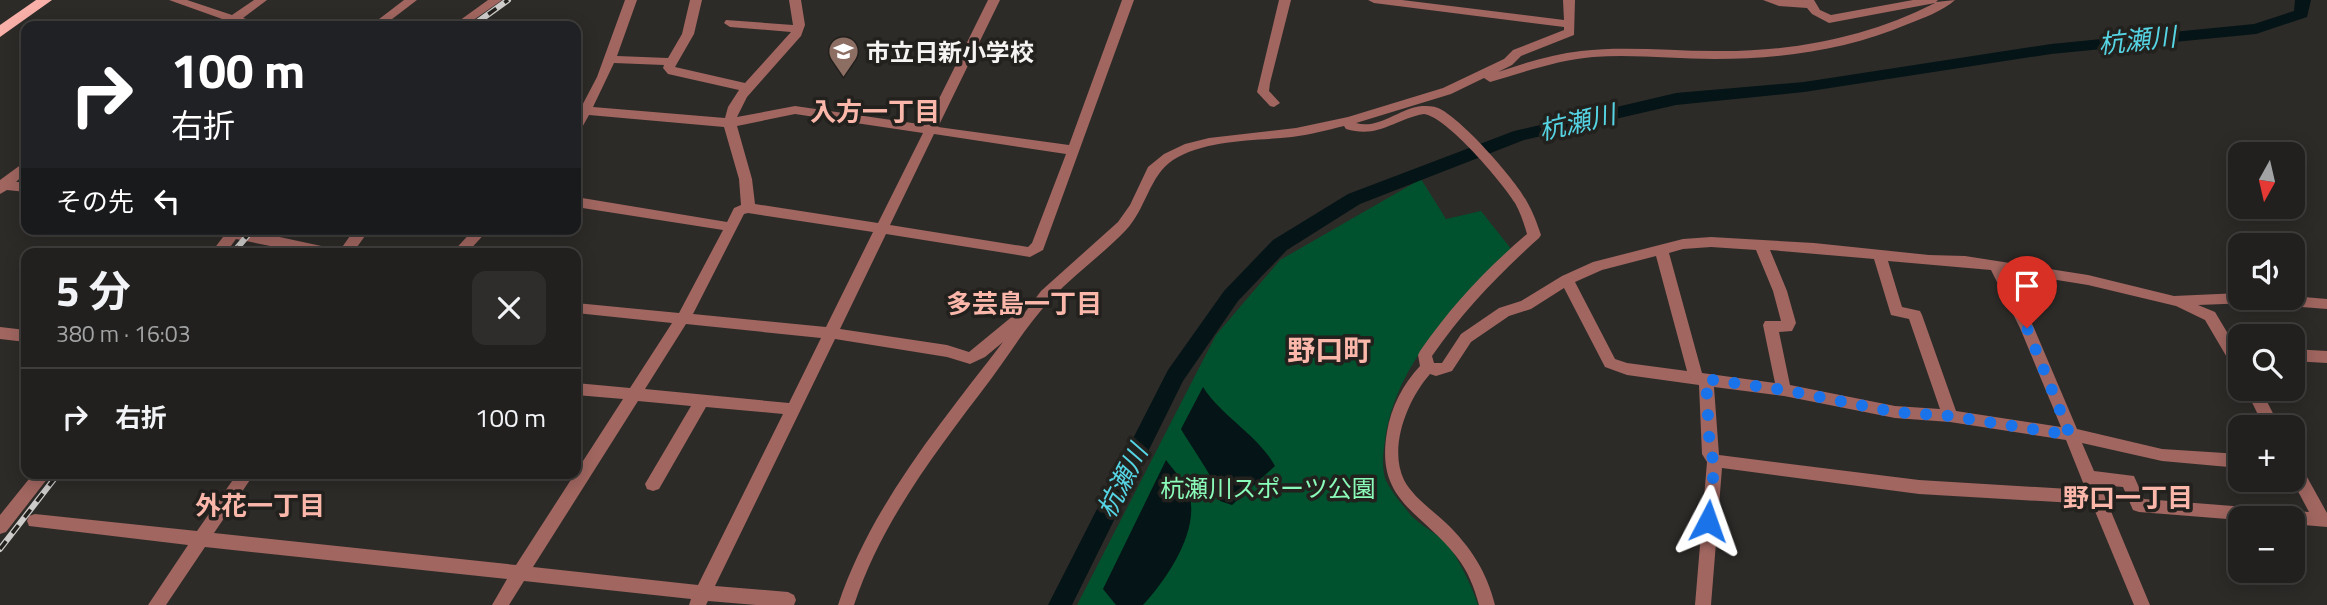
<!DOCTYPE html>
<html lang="ja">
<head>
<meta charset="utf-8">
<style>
  :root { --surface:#22201e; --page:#2e2d2b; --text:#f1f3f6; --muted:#a2a3a4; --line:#3f3e3c }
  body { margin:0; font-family:"Titillium Web","Noto Sans JP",sans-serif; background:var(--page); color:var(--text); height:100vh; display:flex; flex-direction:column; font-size:26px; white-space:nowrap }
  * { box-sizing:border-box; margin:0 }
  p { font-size:23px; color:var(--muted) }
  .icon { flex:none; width:38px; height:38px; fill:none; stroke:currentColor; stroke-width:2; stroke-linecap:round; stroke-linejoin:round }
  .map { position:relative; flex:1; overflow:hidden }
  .drawer { position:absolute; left:21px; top:248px; width:560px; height:231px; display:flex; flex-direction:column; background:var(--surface); border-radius:14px; box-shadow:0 4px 18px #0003,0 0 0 2px var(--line) }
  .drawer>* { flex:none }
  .hud { position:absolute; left:21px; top:21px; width:560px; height:214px; border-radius:14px; box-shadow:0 4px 18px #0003,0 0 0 2px var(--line); background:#202124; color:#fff; overflow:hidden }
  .needle { width:46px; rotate:188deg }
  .tools { position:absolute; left:2228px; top:142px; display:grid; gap:14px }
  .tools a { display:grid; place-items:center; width:77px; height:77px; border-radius:14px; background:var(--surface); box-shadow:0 4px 18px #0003,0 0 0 2px var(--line); font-size:35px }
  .pin { position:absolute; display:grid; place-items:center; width:60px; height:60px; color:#fff; margin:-72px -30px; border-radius:50% 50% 50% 0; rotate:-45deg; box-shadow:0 0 7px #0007 }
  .pin .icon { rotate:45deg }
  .me { position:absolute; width:77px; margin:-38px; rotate:4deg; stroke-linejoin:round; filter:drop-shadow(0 0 5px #0008) }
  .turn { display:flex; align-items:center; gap:24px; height:147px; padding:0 35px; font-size:32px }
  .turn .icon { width:91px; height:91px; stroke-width:2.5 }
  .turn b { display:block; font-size:49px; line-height:60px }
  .then { display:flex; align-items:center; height:66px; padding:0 35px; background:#0003; gap:14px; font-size:26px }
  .round { display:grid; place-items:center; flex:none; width:74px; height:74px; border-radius:14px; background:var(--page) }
  .overview { display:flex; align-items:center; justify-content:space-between; height:119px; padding:0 35px }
  h1 { font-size:42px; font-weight:700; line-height:52px }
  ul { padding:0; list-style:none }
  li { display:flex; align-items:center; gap:21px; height:98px; padding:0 35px; border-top:2px solid var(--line) }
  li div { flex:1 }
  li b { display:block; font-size:26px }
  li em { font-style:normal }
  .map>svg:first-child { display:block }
</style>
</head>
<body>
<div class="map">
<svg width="2327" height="605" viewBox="0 0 2327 605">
  <rect width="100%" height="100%" fill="#2d2b28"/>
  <!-- green -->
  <path fill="#00512d" d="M1421,179L1446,219L1481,211L1512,250C1457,304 1396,361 1385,441C1383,452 1382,467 1385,478C1389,488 1399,501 1406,509C1415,522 1431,530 1443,540C1456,552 1473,588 1478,605H1077L1216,335L1280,260Z"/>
  <!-- water -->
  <g fill="#051416">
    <path d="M1203,387C1222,417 1258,435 1275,466L1232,505L1220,501C1216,479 1193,450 1181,429Z"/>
    <path d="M1166,460C1174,471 1187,484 1190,497C1198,534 1166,580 1143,605H1116L1103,589Z"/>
  </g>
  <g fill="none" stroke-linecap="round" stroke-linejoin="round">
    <!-- river -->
    <path fill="#051416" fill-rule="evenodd" d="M2295,0H2311L2307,17L2256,34L2051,54L1804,92L1676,105L1524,140L1360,204L1287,250L1238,301L1183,381L1072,605H1048L1168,370L1224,291L1273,240L1348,194L1514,131L1676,93L1804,82L2051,44L2254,24L2294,11Z"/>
    <!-- minor -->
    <g fill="#a16660" fill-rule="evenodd">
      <path d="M169,0H187L232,15L254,0H267L243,18L259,23L261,26H244L235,23L231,26H218L225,20Z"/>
      <path d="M404,0H417L383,26H370Z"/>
      <path d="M488,0H502L465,26H452Z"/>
      <path d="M625,0H637L617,56L668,58L682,34L690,0H702L694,34L675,67L745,83L791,32L730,27L724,23L726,20L793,25L789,0H801L805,25L801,36L747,97L737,117L795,106L926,125L988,0H1000L938,127L1069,145L1122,0H1134L1043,250L1030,257L886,234L840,329L947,345L969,352L1014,315H1023L1041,291L1118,222L1130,205L1148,167L1164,154L1185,144L1209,138L1296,128L1348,117L1443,88L1504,59L1513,50L1564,30V27L1374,3L1368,0H1402L1564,20L1563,0H1575L1574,35L1521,56L1512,65L1498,72C1525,63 1553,54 1581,51C1625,46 1669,51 1714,51C1791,52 1866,38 1935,3L1829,23L1812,14L1807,8L1779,6L1763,0H1814L1820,10L1831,15L1913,0H1938L1936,2L1955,0C1943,11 1923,18 1908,24C1847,50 1781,59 1715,59C1675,59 1634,54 1593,57C1558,60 1524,72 1490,82L1484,78L1451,94L1356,123C1378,130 1400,108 1422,106C1427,106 1433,106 1438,108C1460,117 1514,178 1526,200C1533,212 1537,223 1541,235L1539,238C1499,274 1463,311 1432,356L1434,363H1442L1461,334L1499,308L1521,301L1562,276L1593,262L1683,239L1711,237L1814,243L1929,255L1965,256L2088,275L2174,296L2240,293V298L2292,296L2327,299V309L2250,303L2198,305L2215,312L2240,354V373L2235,371L2205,320L2176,306L2088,285L2006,272L2034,328L2077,429L2162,449L2240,454V468L2162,461L2082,443L2094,471L2134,476L2144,499L2309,512L2292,480V458L2297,459L2327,513V527L2292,524V518H2240V520L2139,512L2133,510L2123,487L2100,485L2150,605H2134L2092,504L1919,494L1722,468L1711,605H1695L1707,462L1702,454L1699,385L1627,375L1605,367L1564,288L1531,309L1509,316L1471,342L1452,371L1436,376L1430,374C1408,399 1388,447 1404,480C1413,497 1432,510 1446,523C1470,546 1487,572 1495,605H1479C1474,587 1468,571 1456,556C1421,511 1375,501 1387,432C1391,407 1403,384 1420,366L1418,355L1420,351C1452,305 1485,270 1527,234C1524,223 1520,212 1515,203C1502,182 1447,117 1424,114C1394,119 1379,139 1346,129L1344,126C1327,130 1309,135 1292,137C1254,141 1206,139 1173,160C1149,176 1146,209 1126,230C1103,254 1075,274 1052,298C1029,322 1011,352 991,379C938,449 882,520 854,605H838C871,506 940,424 1003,342L985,357L970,364L947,357L835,339L715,586L788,592L794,595L796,600L794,605H756L708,601L706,605H689L691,599L524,581L509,605H492L507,579L205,547L166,605H148L188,545L29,526L27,521L29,516L35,514L197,531L237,474H254L214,533L516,565L623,399L576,395V383L630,388L672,323L576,313V303L679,313L723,230L576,207V197L727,222L734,208L741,205L739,179L724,127L589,115L580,131L576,132V117L597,77ZM614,63L664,65L663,68L668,74L739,90L728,107L725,118L593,107ZM795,114L923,133L878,223L755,204L752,179L737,126ZM934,134L1066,154L1032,243L1028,247L890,225ZM748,213L873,232L826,327L693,314L744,214ZM1711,247L1756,250L1773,291L1781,321H1765L1763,325L1775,383L1702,373L1669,253L1683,249ZM1770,250L1874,259L1891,315L1909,319L1940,409L1895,406L1790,385L1779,332L1792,331L1796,323L1787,291ZM1656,256L1687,371L1627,363L1615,359L1575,282L1602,270ZM1888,261L1991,270L2020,328L2061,427L1956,411L1922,315L1920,311L1902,307ZM686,324L821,338L789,403L645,389ZM1714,387L1784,396L1895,418L1950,422L2066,440L2086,490L1919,480L1719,455ZM638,401L691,406L645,484L647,489L653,491L659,489L706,407L783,414L698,585L533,567Z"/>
      <path d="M1279,0H1291L1270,83L1269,91L1280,103L1274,107L1270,106L1257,92Z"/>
      <path d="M26,161V172L16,182H26V192L7,190L0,194V180Z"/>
      <path d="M203,229H242L340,250L355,229H370L352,254H310L236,239L225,254H210L223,237L205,232Z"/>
      <path d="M474,229H489L466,254H451Z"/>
      <path d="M0,327L26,330V342L0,339Z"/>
      <path d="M2292,349L2327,351V363L2292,361Z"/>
      <path d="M2245,388H2260L2280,427H2264Z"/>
      <path d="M33,474H51L6,532L0,534V515Z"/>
    </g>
    <!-- major -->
    <path fill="#f9b0a8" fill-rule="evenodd" d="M36,0H52L0,37V25Z"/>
    <defs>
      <g id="rail">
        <path d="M472,26L508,0"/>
        <path d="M232,254L253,229"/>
        <path d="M0,549L58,474"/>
      </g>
    </defs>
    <!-- rail casing -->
    <use href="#rail" stroke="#ceccca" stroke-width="6"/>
    <!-- rail -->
    <use href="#rail" stroke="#23211e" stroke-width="3.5" stroke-dasharray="10" stroke-linecap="butt"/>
  </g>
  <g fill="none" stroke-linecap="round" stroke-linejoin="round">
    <!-- route -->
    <path stroke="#1a73e8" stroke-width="12" stroke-dasharray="0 21.6" d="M1708,521L1715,461L1710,454L1706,379L1784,390L1895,412L1950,416L2070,435L2027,328"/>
  </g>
  <!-- icons -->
  <defs>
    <symbol id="school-pin" viewBox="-11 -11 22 30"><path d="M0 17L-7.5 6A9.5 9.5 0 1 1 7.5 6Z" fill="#8d6e63" stroke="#23211e"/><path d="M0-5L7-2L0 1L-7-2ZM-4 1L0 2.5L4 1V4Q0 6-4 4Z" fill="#fff"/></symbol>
  </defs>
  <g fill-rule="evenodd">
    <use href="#school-pin" x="826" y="34" width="35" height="47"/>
  </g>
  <g text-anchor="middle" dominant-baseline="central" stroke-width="7" stroke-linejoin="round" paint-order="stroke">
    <!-- poi labels -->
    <g font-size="24" font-weight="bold" fill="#f6f4f2" stroke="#23211e" text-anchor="start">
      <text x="866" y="52">市立日新小学校</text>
    </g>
    <!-- park labels -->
    <g font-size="24" fill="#8afbb8" stroke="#23211e">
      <text x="1268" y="488">杭瀬川スポーツ公園</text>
    </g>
    <!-- water labels -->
    <g font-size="26" font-style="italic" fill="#55d4e3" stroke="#23211e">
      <text transform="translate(2137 40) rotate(-6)">杭瀬川</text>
      <text transform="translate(1577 122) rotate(-13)">杭瀬川</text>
      <text transform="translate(1122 481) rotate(-63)">杭瀬川</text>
    </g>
    <!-- neighbourhood labels -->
    <g font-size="26" font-weight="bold" fill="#fab7aa" stroke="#23211e">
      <text x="875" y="111">入方一丁目</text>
      <text x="1024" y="303">多芸島一丁目</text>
      <text x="2128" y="497">野口一丁目</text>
      <text x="260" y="505">外花一丁目</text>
    </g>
    <!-- quarter labels -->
    <g font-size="28" font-weight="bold" fill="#fab7aa" stroke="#23211e">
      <text x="1329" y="349">野口町</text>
    </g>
  </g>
</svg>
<div class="tools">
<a><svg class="needle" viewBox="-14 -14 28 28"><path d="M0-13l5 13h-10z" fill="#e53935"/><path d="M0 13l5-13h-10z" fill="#a2a3a4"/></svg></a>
<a><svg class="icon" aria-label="sound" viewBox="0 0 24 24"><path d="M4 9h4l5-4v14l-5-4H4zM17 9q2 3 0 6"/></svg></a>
<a><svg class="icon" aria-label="search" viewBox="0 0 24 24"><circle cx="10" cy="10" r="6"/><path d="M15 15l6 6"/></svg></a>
<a>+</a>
<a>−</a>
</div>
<div class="pin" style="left:2027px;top:328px;background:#d93025"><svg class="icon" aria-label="arrive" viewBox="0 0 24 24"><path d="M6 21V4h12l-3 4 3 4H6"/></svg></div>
<svg class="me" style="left:1708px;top:521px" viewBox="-20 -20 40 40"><path d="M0-17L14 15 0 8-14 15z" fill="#1a73e8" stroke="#fff" stroke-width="4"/></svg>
<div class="hud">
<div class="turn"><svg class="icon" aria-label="right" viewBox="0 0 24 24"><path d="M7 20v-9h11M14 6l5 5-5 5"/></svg><div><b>100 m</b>右折</div></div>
<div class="then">その先<svg class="icon" aria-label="left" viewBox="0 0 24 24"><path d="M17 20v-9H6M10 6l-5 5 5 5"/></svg></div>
</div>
<section class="drawer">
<div class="overview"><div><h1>5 分</h1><p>380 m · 16:03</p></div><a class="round"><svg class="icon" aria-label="close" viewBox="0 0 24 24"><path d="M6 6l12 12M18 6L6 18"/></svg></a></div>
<ul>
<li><svg class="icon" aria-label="right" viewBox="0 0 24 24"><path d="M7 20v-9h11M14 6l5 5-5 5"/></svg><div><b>右折</b></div><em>100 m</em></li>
</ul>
</section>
</div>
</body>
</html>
